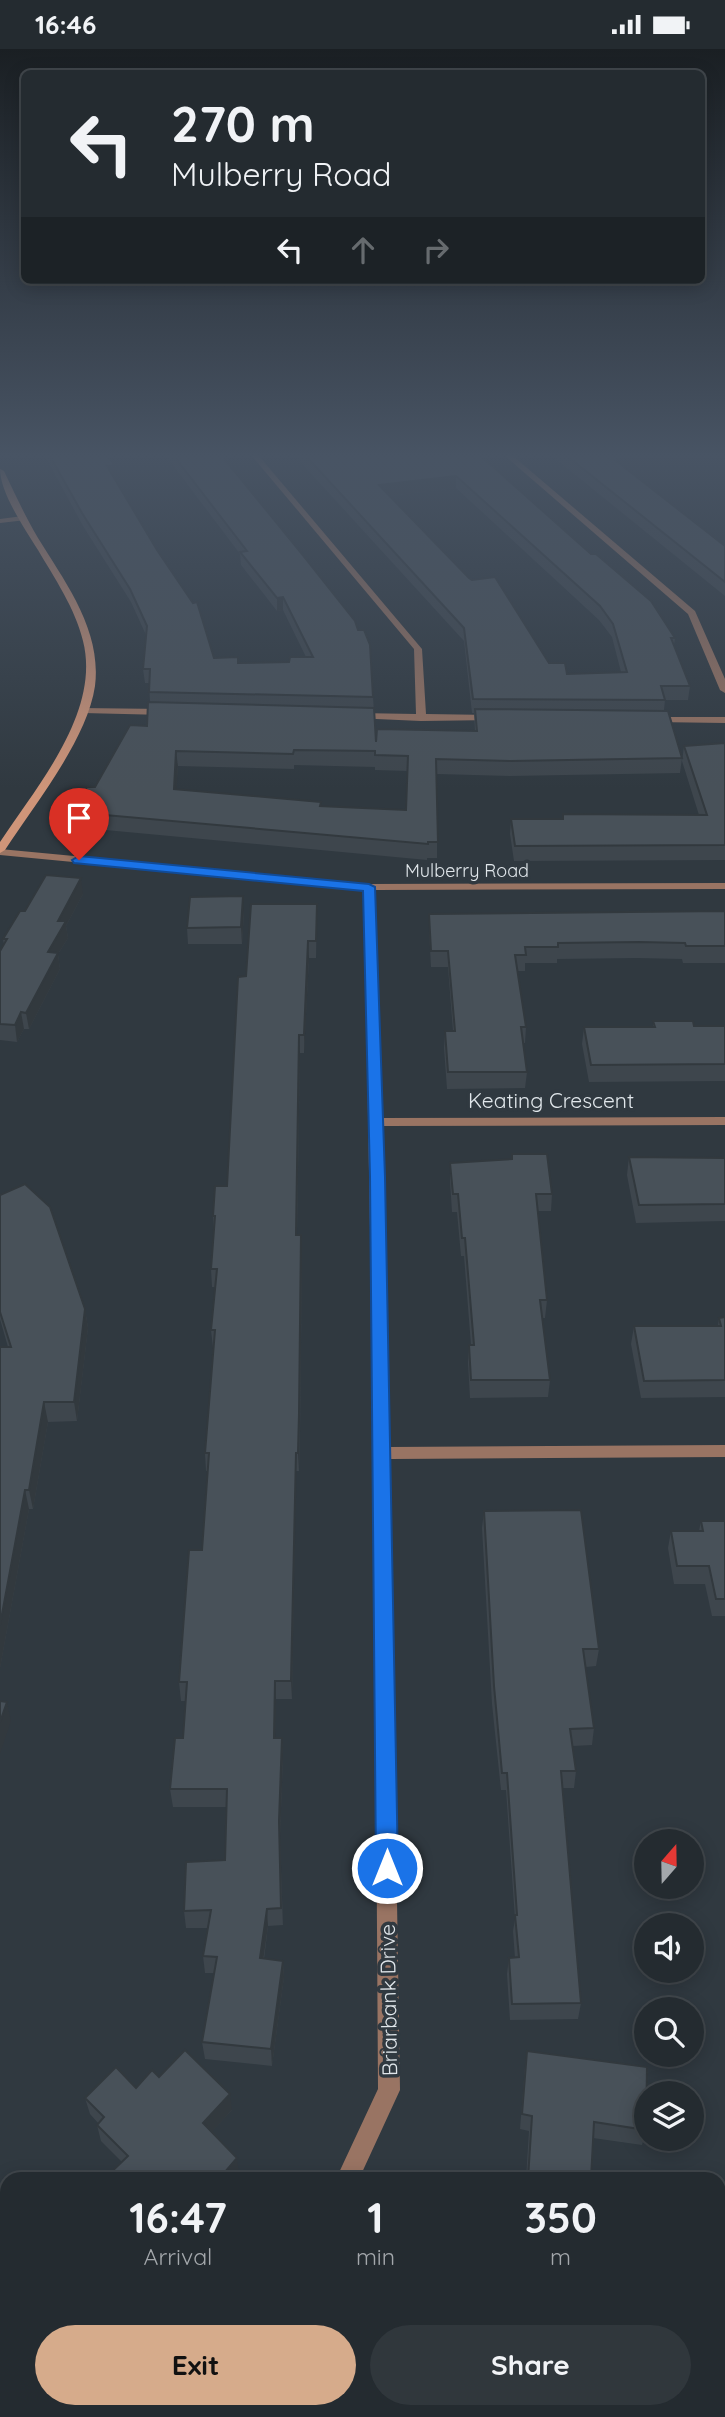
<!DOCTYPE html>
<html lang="en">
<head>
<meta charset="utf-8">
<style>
  :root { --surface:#242b30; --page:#30373c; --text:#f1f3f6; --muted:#a3a7ab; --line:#41474c; --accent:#d6ab8b }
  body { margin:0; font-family:Quicksand,sans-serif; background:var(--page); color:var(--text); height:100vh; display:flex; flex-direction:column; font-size:26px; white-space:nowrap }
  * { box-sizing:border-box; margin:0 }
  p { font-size:23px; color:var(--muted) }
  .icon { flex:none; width:38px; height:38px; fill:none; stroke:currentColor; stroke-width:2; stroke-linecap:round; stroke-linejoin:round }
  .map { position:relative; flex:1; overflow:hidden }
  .panel { position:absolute; left:0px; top:2123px; width:726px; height:247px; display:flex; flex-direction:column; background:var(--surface); border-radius:21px 21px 0 0; box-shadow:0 4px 18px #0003,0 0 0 2px var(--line) }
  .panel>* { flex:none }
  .top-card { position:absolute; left:21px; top:21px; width:684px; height:214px; border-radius:10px; box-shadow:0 4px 18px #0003,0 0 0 2px var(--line); background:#242b30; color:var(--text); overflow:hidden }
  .needle { width:46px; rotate:20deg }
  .tools { position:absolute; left:634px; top:1780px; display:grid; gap:14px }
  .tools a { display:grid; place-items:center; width:70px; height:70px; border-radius:50%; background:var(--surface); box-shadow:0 4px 18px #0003,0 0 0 2px var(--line); font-size:35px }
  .pin { position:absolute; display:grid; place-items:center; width:60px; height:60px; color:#fff; margin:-72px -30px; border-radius:50% 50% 50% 0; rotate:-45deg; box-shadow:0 0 7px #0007 }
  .pin .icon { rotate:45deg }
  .me { position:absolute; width:77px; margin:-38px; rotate:0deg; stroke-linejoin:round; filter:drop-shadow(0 0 5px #0008) }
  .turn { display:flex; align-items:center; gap:24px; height:147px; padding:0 35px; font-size:32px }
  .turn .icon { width:91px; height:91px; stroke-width:2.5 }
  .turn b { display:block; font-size:49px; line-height:60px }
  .lanes { display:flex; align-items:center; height:66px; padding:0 35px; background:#0003; justify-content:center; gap:35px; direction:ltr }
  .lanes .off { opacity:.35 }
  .eta { display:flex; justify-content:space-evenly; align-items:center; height:119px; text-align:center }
  .eta b { font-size:42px; font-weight:700; line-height:49px }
  .primary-button { display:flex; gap:14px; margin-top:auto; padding:14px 35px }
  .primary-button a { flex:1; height:80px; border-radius:42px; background:var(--accent); color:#111; font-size:28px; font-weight:700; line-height:80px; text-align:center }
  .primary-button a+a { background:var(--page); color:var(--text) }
  .status { display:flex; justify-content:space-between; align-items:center; height:49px; padding:0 35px; background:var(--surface); direction:ltr }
  .status svg { height:19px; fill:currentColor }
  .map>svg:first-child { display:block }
</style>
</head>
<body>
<div class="status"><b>16:46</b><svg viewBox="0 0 49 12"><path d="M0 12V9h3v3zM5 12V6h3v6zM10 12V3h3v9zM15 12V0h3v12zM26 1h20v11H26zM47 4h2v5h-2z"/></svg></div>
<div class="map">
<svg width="725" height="2368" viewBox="0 0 725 2368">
  <rect width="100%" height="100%" fill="#303940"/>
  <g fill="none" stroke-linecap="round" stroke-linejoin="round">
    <!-- street -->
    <g fill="#997463" fill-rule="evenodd">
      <path d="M252,407H259L422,600L426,665L491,666L496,669L494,671L421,672L354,669L352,667L357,664L416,665L414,600Z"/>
      <path d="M505,407H513L695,562L725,630V644L720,641L688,565Z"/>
      <path d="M23,467L27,469L26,471L0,474V470Z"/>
      <path d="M80,659L165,660L170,663L165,666L83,664L80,663Z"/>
      <path d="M651,668H725V674L654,673L651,672Z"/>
      <path d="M0,800L369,835L725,834V840L375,841L381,1069L725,1068V1076L381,1077L390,1398L725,1396V1408L390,1410L400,2041L359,2130H336L378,2040L374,1404L364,841L0,806Z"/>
      <path d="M145,2362H172L170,2368H143Z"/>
    </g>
    <!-- secondary -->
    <path fill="#cf9579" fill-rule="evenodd" d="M0,420L4,422C15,445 25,467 38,489C65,533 102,581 95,637C87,691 35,755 5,801L0,804V793C37,737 101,663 83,592C75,559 55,530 38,501C25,480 0,444 0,420Z"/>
  </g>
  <!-- wall -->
  <g fill="#3e464d" fill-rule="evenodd">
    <path d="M45,407H108L115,417L116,429H114L214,609L239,614L289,613L306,608L283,561L277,562L241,516L240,505L166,407H222L373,648L376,693L475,682L474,664H472L464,592L295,407H481L675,589L674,596L690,637L688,651H665L664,661L682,709L680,724L510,727L437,725V809H427V811L73,778L71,763L95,738L147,677L150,653L149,634H145L143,620L146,586L131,553L83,477ZM456,439L599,571L612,588L621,623L567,625L549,614L389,447ZM294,716L375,718V721L408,722L406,761L321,757V753L176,741L178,717L294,720Z"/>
    <path d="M552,407H725V409L628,421L725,497V547Z"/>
    <path d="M725,694V811L514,812L510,785L511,770H562L563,765L699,766L682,712L684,697Z"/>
    <path d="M83,845L66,877L68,889L58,905L60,920L29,980H24L17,993L0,991V902L4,896L3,890L25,862Z"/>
    <path d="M317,855L316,909H309L304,1004H300L297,1186L302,1205L300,1384L299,1422H296L292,1650H276L275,1689H282L283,1707L280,1789L283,1876L268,1877L264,1910L283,1912L284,1928L272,2017L205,2010L202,1993L214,1924H205L203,1907L208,1879H186L184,1862L225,1811L226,1758H173L170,1740L183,1689L186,1652H181L179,1633L202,1501L208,1422H206L205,1404L213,1299L211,1281L215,1238H212L211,1220L214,1183L213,1167L227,1137L246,927Z"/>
    <path d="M725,862V914H683L682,910L637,909L557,910V914H525V922H518L526,978L525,994H523L527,1023L525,1039L447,1040L444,999L445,982H453L448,918H431L429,881V865Z"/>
    <path d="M244,863L242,895H188L187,879Z"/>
    <path d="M653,972L694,977H725V1032L589,1033L582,995L584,978H653Z"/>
    <path d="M512,1105L552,1145L551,1162H538L547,1251L545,1269H542L550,1331L548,1348L470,1349L468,1313L469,1296H471L464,1207H461L457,1163H452L450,1132V1114L511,1110Z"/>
    <path d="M629,1108L725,1109V1172L636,1174L627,1126Z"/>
    <path d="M0,1146L85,1260L88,1279L77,1372L48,1373L33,1460H29L0,1619V1298H8L0,1270Z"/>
    <path d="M725,1268V1348L641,1349L631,1295L634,1277H718L719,1269Z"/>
    <path d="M484,1462L599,1600L596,1617L586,1618L594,1679L592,1696L573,1697L576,1722L574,1739H563L581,1954L578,1970L510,1971L507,1925L509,1909H515L513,1882L515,1870L506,1741H501L492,1655L482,1479Z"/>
    <path d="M701,1472H725V1567H712L705,1535H674L668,1499L671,1482H699Z"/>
    <path d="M527,2002L646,2081L642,2096L593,2089L591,2130H526L529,2082L520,2080L525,2017Z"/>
    <path d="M159,2028L232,2061L211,2083L239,2125L122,2113L101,2092L97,2076L99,2075L90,2065L85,2049L136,2039Z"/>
    <path d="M7,2162V2212L0,2203V2168Z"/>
  </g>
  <!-- shaded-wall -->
  <g fill="#32393e">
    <path d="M649,407H725V409L614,423L615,411Z"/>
    <path d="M107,417H115L116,429L108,430Z"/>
    <path d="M456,427V439L379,448V436Z"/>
    <path d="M283,548V561L277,562V549Z"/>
    <path d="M176,702L178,717L176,756L174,740Z"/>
    <path d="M81,829L83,845L66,877L68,889L58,905L60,920L29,980L26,964L58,872Z"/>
    <path d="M243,847L244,863L242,895L241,878Z"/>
    <path d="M308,892L309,909L304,1004V986Z"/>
    <path d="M21,963L24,980L17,993L15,976Z"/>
    <path d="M299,986L300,1004L296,1205V1186Z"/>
    <path d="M301,1186L302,1205L299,1422L298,1404Z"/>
    <path d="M85,1260L88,1279L77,1372L74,1353Z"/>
    <path d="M44,1353L48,1373L33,1460L29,1441Z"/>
    <path d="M296,1404V1422L292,1650L291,1632Z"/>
    <path d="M25,1441L29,1460L0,1619V1576Z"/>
    <path d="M275,1632L276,1650L275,1707L274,1689Z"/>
    <path d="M7,1653L11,1672L0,1705V1673Z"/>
    <path d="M282,1689L283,1707L280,1789L283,1876L279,1772Z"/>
    <path d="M267,1860L268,1877L261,1926L260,1909Z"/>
    <path d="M283,1912L284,1928L272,2017L271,2000Z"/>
    <path d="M230,2045L232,2061L205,2090L203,2074Z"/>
    <path d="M237,2109L239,2125L235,2130H219Z"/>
    <path d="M7,2339V2358L0,2365V2346Z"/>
  </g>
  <!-- building -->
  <g fill="#485159" stroke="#32393e" stroke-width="2" fill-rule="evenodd">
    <path d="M50,407H108L115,417H107L157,501L193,554L197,553L214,609L238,608V614L289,613L290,608H313L283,548L277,549L240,503L247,502L174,407H222L302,505L355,572L358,581H364L370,596L373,648L149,643L150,620H143L147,577L130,540L82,464Z"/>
    <path d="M306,407H481L591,505H596L651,552L675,589H671L690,637H661L665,651L473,650L464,579ZM456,427L600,557L613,575L627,623L567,625L565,614H549L495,528L472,531L469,529L379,436Z"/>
    <path d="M567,407H649L615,411L725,497V533Z"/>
    <path d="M148,653L374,659L376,693L377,680L477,682L475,660L668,662L682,709L511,712L436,710L438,793H428V795L71,763L87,738H95L130,676L147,677ZM294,701L375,702V706L408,707L406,761L320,757L321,753L174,740L176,702L293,705Z"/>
    <path d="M725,694V796L515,797L511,770H563V765L707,766L684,697Z"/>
    <path d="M46,826L81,829L58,872H66L48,903L58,904L26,964L21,963L15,976L0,975V902L7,890H3L20,862H25Z"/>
    <path d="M243,847L241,878L187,879L190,848Z"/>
    <path d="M251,855H317L316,892H308L304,986H299L296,1186H301L299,1365L298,1404H296L291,1632H275L274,1689H282L279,1772L281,1859L267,1860L260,1909L283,1912L271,2000L202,1993L217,1908L203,1907L211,1861L184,1862L186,1813L225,1811L227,1740H170L175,1689H183L187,1633H179L189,1501H202L209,1404H205L215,1281H211L217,1220H211L215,1167H213L215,1137H227L238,928L246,927Z"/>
    <path d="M725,862V897H686L685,894L639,893L558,894V898H525L526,906H515L526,978H521L527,1023H448L445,982H455L448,902H431L429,865Z"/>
    <path d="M653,972H693L694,977H725V1015L591,1016L584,978H655Z"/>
    <path d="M512,1105H547L552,1145H536L547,1251H540L550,1331H471L469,1296H474L465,1189H462L458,1145H453L450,1114L512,1110Z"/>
    <path d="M629,1108L725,1109V1155L639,1156Z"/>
    <path d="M25,1135L50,1158L85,1260L74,1353H44L29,1441H25L0,1576V1298H11L0,1263V1146Z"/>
    <path d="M725,1268V1331L644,1332L634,1277H721L719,1269Z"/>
    <path d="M581,1461L599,1600H583L594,1679L570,1680L576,1722H561L581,1954L512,1955L509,1909L519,1908L515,1866H517L507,1724H502L494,1637L484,1462Z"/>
    <path d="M701,1472H725V1550H716L709,1517H677L671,1482H703Z"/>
    <path d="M0,1652L7,1653L0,1673Z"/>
    <path d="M185,2001L230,2045L203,2074L237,2109L219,2130H104L128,2107L97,2076L104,2068L85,2049L116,2018L136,2039L152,2021L159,2028Z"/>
    <path d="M527,2002L647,2018L646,2081L594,2073L591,2130H528L532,2067L522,2065Z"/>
    <path d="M7,2162V2205L0,2195V2168Z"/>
    <path d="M7,2225V2339L0,2346V2231Z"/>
    <path d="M411,2362H517L524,2368H407Z"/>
  </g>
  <!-- sky -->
  <linearGradient id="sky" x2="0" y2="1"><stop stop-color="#1a1f23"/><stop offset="0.55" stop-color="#485464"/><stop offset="1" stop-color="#485464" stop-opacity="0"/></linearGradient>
  <rect width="725" height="739" fill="url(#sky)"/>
  <!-- route -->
  <path fill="#1a73e8" stroke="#114b97" stroke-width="2" d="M79,807L369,835L375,838L385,1128L398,1819L395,1827L387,1830L379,1827L376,1819L370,1128L363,842L74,814L72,811Z"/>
  <g text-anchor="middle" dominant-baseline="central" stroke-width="7" stroke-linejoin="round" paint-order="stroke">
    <!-- far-street labels -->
    <g font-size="18" fill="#e1e7eb" stroke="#303940">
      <text x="467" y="821">Mulberry Road</text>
    </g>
    <!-- street labels -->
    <g font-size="21" fill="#e1e7eb" stroke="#303940">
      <text x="551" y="1051">Keating Crescent</text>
      <text transform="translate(388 1951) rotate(-91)">Briarbank Drive</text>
    </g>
  </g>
</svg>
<div class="tools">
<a><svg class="needle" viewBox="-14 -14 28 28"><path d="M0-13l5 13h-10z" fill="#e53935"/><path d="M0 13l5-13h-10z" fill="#a3a7ab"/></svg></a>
<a><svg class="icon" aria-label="sound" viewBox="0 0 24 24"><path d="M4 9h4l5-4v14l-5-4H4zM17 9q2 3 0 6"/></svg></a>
<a><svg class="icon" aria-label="search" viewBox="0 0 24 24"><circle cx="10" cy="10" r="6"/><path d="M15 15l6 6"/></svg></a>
<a><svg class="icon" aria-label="layers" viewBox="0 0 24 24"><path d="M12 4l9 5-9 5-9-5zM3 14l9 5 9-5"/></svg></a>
</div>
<div class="pin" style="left:79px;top:811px;background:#d93025"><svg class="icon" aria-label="arrive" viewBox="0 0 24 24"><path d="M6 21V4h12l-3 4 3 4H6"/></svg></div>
<svg class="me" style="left:387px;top:1819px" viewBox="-20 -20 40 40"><circle r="17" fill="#1a73e8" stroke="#fff" stroke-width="3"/><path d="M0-11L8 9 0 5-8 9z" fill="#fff"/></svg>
<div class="top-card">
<div class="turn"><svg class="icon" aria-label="left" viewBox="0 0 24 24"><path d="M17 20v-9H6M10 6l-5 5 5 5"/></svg><div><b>270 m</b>Mulberry Road</div></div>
<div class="lanes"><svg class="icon" aria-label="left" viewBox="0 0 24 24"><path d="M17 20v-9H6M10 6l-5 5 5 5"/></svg><svg class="icon off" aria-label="ahead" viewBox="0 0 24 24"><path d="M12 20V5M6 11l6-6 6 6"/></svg><svg class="icon off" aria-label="right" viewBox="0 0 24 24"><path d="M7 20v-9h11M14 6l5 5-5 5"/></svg></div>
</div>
<section class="panel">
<div class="eta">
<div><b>16:47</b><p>Arrival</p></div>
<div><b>1</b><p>min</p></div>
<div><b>350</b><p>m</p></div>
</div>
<div class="primary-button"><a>Exit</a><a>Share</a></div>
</section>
</div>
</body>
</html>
